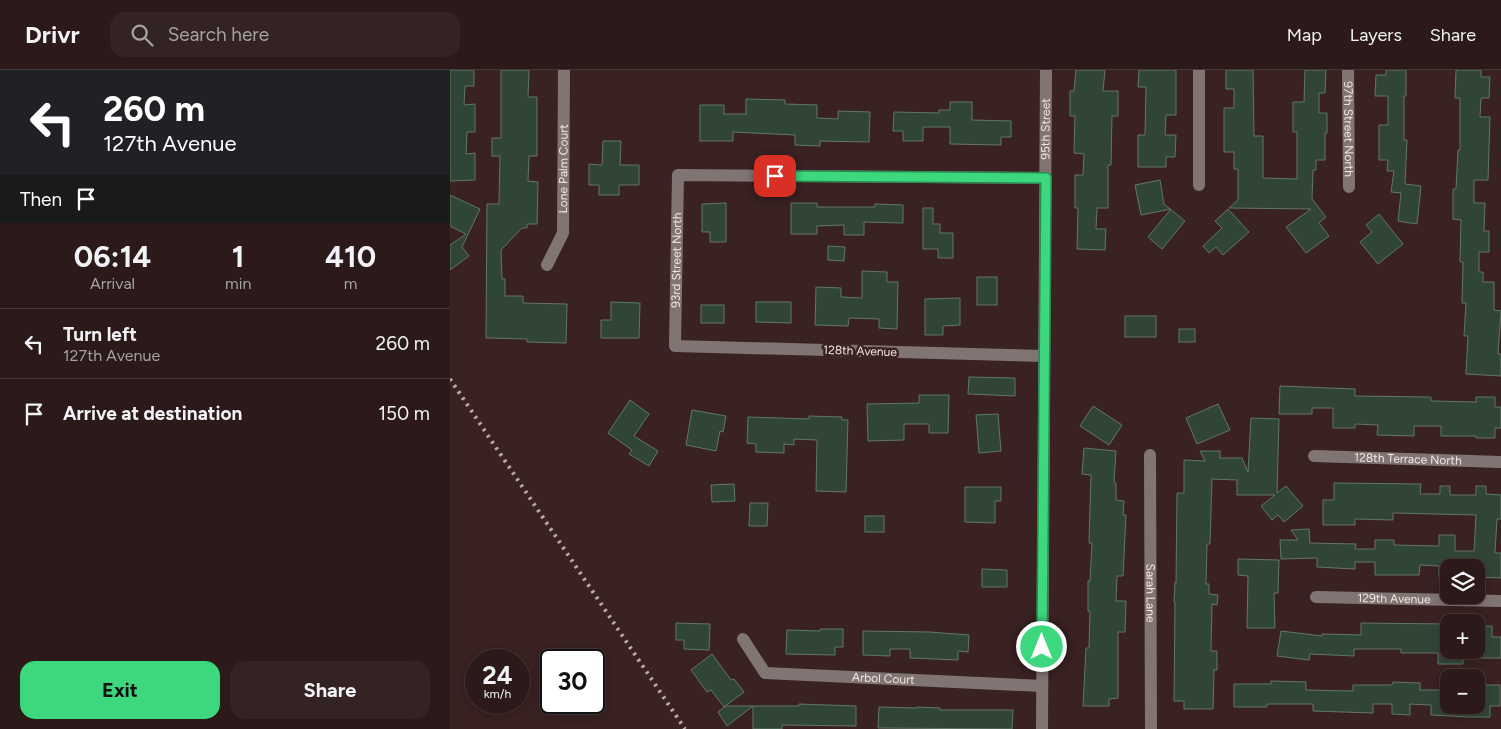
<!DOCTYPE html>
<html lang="en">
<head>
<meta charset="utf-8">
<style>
  :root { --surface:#2b1a19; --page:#332322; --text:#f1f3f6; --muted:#a6a1a2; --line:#473838; --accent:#3dd77e }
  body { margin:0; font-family:Figtree,sans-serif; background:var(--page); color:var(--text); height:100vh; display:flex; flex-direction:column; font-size:19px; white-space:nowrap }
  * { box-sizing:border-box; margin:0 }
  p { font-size:16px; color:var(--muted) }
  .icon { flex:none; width:28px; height:28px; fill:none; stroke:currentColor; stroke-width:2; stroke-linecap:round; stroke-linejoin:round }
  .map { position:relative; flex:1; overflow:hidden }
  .details { display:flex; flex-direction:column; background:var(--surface); width:450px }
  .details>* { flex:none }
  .hud { background:#202124; color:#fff; overflow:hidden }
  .buttons { position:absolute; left:990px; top:489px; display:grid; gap:10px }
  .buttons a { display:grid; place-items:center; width:45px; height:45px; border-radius:10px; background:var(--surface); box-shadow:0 2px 8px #0003,0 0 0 1px var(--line); font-size:25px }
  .speed { position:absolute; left:15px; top:579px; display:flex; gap:10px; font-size:25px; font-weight:700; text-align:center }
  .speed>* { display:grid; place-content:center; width:65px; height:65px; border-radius:50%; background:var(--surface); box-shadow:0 2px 8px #0003,0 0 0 1px var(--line); line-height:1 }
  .speed small { font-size:12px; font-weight:400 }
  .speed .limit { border:2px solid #111; border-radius:8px; background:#fff; color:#111 }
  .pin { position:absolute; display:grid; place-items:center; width:42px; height:42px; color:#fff; margin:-21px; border-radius:10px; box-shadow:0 2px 8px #0006 }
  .me { position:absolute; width:55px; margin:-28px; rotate:0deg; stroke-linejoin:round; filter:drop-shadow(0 0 4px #0008) }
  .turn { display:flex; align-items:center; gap:18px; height:105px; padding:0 20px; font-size:22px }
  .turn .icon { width:65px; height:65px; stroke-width:2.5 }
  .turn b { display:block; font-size:35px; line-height:42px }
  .then { display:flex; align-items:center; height:48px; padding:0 20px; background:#0003; gap:10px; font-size:19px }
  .eta { display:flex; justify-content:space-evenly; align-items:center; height:85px; text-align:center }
  .eta b { font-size:30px; font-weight:700; line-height:35px }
  .action { display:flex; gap:10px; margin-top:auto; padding:10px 20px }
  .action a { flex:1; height:58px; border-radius:15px; background:var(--accent); color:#111; font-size:20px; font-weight:700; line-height:58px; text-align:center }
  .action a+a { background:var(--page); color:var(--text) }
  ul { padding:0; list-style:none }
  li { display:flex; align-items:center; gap:15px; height:70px; padding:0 20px; border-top:1px solid var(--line) }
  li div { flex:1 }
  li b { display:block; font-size:19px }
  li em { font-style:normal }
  header { display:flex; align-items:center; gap:30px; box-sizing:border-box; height:70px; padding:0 25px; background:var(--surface); border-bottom:1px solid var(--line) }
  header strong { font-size:24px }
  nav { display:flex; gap:28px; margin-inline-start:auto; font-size:18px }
  .search { width:350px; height:45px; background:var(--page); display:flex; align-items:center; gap:12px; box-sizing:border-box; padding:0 18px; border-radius:15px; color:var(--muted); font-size:19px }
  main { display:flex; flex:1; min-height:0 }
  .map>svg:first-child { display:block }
</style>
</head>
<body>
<header>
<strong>Drivr</strong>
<div class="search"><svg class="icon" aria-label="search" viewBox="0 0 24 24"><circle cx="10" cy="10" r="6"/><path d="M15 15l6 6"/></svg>Search here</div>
<nav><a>Map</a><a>Layers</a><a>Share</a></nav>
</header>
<main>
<section class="details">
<div class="hud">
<div class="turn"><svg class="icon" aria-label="left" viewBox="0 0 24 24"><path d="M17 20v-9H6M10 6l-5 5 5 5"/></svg><div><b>260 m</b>127th Avenue</div></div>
<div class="then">Then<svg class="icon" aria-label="arrive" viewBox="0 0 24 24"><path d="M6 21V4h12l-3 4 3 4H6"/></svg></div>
</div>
<div class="eta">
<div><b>06:14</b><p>Arrival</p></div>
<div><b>1</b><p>min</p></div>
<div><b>410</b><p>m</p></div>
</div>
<ul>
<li><svg class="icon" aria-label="left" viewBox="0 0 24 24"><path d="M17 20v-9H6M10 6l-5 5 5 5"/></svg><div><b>Turn left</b><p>127th Avenue</p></div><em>260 m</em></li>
<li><svg class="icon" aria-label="arrive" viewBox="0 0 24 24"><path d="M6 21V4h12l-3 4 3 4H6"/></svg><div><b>Arrive at destination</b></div><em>150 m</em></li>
</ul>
<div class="action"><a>Exit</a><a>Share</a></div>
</section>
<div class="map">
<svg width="1051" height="659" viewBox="0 0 1051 659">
  <rect width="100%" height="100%" fill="#392221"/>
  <!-- building -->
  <g fill="#314537" stroke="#617767">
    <path d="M0,0H24V16H15L14,35L25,34V62H17L16,84L25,83V110L0,111Z"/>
    <path d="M51,0H79L78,27H87V86H79L78,111L88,112L87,154H77V158H72L51,180L52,209H55V226H73V233L117,234L116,273L77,272V269L36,268L37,134H49L50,86H42V68H51Z"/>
    <path d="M626,0H655L653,21H668V46H662L661,95H658V138H647L646,159H656L655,180L627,179L628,138H625V105H633L634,84L624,83L625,46H620V21H624Z"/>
    <path d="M689,0H726V45H716L715,65H726L725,87H716V97H688V65H695L696,17H688Z"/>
    <path d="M776,0H803L804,66H813V108L847,109V62H843V32H854L855,0H876L875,23H869V43H877V63H875V90H866V100H863L862,129L876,147L869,153L879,166L856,183L836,157L861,139L779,138L788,130V99H784V82H774V38H784V19H776Z"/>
    <path d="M936,0H956V26H954V70H957L955,114L971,116L967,154L948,151L951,123L941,122L944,101H937L938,90H929V55H938V26H925L926,5H936Z"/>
    <path d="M1006,0H1031V7H1040L1039,28H1031L1030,47H1040L1038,110H1024V133H1035L1034,161H1039V182H1029V202H1033V212H1044V240L1051,241L1048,284H1051V306L1016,304L1018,266H1014L1016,233H1012L1013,192H1010L1011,150L1003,149V119H1006L1008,80H1010V28H1005Z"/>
    <path d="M296,29L335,30V34L367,35V48L388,49V41L420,42L419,72L370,71V76L345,75V65L283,62V71H250V35H274V44H296Z"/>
    <path d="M500,32H522V50L561,51V67H551V75L500,74V57H473V71H453V61H443L444,42L489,43V40H500Z"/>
    <path d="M153,71H171L170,95H189V115H169V125H149V115H139V94L152,95Z"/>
    <path d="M710,110L714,134L735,151L712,179L698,167L721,139L691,145L685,115Z"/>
    <path d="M0,125L30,139L12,177L19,186L0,200V175L16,164L0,156Z"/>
    <path d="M276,133V172H260V162H252V134Z"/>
    <path d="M341,133H367V137H425V134L453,135V153L414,152V165H394V155L367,156V164H341Z"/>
    <path d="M473,138H483V154H490V163H503V188H488V179H473Z"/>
    <path d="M778,139L799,162L773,185L766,177L759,183L753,176L772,158L765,151Z"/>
    <path d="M929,144L953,174L928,194L910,172L922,162L916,155Z"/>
    <path d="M378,176L395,177L394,191L378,190Z"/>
    <path d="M412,201L437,202V212H448L447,259L429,258V249L399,248L398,256L365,255L366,217L391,218V227L412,228Z"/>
    <rect x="527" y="207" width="20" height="28"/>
    <path d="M510,228V255L493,256V265H475V229Z"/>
    <path d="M161,232L190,233L189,268H151V250H161Z"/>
    <path d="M306,232H341V253L306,252Z"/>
    <rect x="251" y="235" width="23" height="18"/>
    <rect x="675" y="246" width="31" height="21"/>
    <rect x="729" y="259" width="16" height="13"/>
    <path d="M519,307L565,308V326L518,324Z"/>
    <path d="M830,316L905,319V326L981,327V331L1026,332V327H1045V337H1051V358H1045V368H1026V366H991V356H964V366L927,365L928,355L905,354V358H883V338H862V344H829Z"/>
    <path d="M469,325H499L498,363H479V354H454V370L418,371L417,334L469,333Z"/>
    <path d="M180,330L199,344L184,366L208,381L199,396L179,384L182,380L158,363Z"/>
    <path d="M768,334L780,360L747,374L736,348Z"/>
    <path d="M643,336L672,355L659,375L630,356Z"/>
    <path d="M242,340L276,346L273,362L270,361L266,381L236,375Z"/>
    <path d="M548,344L551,381L529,383L526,345Z"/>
    <path d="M359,346L392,347V350H398L396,422L366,421L367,370L344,369V375L334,374V383L306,382V374L297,373L298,347L359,349Z"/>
    <path d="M801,348L829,349L827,423L836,416L853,436L834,452L828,445L822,450L811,436L825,425H787V410L762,409L760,474H757L756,514H759V524L768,525L767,535L762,534L761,581H767V600H764L763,639H734V631H724L725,532H724L725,512L726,513L727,423H734V390L755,391L750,381H770V388H792L798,402Z"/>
    <path d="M634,378L666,381L664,412L666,413V430L674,431L673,445H676L673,506H667L666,531H676L675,562H668V628L659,629V636H633L636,578H639L640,541H638V511H640L642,473H639L641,405L632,404Z"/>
    <path d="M884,413L971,414L970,424H990V416H1000V425H1026V416H1036V424L1051,425V449H1047L1045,483H1051V508L1026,507V498H999V507H989V496L970,495L969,505H925V492H905V499L867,497V488L831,489L830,470H848L841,460L859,459L860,473L906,474L905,479H925V470H944V475L989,476V465H1005V481H1024L1026,445L943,443V450L905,449V455H873V430H884Z"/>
    <path d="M284,414L285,431L262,432L261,415Z"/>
    <path d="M515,417H551V431H545V453L515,452Z"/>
    <path d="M300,433H318L317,456H299Z"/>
    <rect x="415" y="446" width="19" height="16"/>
    <path d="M788,489L829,490L828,523H824L825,558H797L798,506L788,505Z"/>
    <path d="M532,499L557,500V517H532Z"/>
    <path d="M226,553L260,554L259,580L234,579V570H226Z"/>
    <path d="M911,553L999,554V580H1013V594H988V583H951V579H904V586L860,584L859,590L827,586L831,561L872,566V564L911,565Z"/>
    <path d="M1027,556H1042V567H1051V588H1026Z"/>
    <path d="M370,559H393V577H385V585L336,584L337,560L370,561Z"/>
    <path d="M413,561L480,562L519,565L518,582L508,581V590L460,588V579H440V586L413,585Z"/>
    <path d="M262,584L281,610L284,609L294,622L274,637L261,620L257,622L241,600Z"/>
    <path d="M821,611L856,612V620L903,621V615H942L943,612L970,613V620H999V635H1026V615H1050V636H1040V647H1019L981,645V635L960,634V645L942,644V634H923V643L863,641V634H817V637H784V614H821Z"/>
    <path d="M349,634L406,636V656L332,655V659H303V636L277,656L268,642L276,636H349Z"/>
    <path d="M429,637L467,638V637L490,638V640H563L562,659L428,658Z"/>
  </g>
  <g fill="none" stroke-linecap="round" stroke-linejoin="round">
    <!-- minor -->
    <g stroke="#817574" stroke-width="12">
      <path d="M749,0V115"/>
      <path id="s1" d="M898,0L899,117"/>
      <path id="s2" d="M97,195L113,163L114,0"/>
      <path id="s3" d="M594,286L225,276L228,105L596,108"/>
      <path id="s4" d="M700,385L701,659"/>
      <path id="s5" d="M864,386L1051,392"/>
      <path id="s6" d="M866,527L1051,531"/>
      <path id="s7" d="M293,569L315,603L592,616"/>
      <path id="s8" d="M592,659L596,0"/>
    </g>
    <!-- rail -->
    <path stroke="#bba9a7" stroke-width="4" stroke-dasharray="2.5 5" stroke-linecap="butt" d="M0,309L235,659"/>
  </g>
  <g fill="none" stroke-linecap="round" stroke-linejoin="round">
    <defs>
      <path id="route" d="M325,106L596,108L592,577"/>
    </defs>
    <!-- route casing -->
    <use href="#route" stroke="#288c52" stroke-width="12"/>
    <!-- route -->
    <use href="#route" stroke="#3dd77e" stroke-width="9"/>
  </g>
  <g text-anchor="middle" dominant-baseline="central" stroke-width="5" stroke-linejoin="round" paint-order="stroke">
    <!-- street labels -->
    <g font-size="12" fill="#f5e5e3" stroke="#392221">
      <text stroke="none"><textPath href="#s1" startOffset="59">97th Street North</textPath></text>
      <text stroke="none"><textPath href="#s8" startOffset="600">95th Street</textPath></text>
      <text stroke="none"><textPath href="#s2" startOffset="100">Lone Palm Court</textPath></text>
      <text stroke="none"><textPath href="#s3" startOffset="455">93rd Street North</textPath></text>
      <text transform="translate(410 281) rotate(2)">128th Avenue</text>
      <text stroke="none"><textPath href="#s5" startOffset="94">128th Terrace North</textPath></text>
      <text stroke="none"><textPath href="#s4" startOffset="138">Sarah Lane</textPath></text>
      <text stroke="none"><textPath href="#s6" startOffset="78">129th Avenue</textPath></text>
      <text stroke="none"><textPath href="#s7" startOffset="159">Arbol Court</textPath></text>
    </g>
  </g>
</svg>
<div class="buttons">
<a><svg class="icon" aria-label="layers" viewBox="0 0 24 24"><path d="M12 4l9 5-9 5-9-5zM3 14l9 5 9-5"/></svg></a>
<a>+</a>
<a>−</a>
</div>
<div class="speed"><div>24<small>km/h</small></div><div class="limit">30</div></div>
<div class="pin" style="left:325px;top:106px;background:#d93025"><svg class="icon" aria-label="arrive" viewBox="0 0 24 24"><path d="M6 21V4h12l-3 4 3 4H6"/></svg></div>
<svg class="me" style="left:592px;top:577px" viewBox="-20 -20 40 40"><circle r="17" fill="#3dd77e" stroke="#fff" stroke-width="3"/><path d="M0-11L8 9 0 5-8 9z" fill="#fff"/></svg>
</div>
</main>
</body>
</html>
